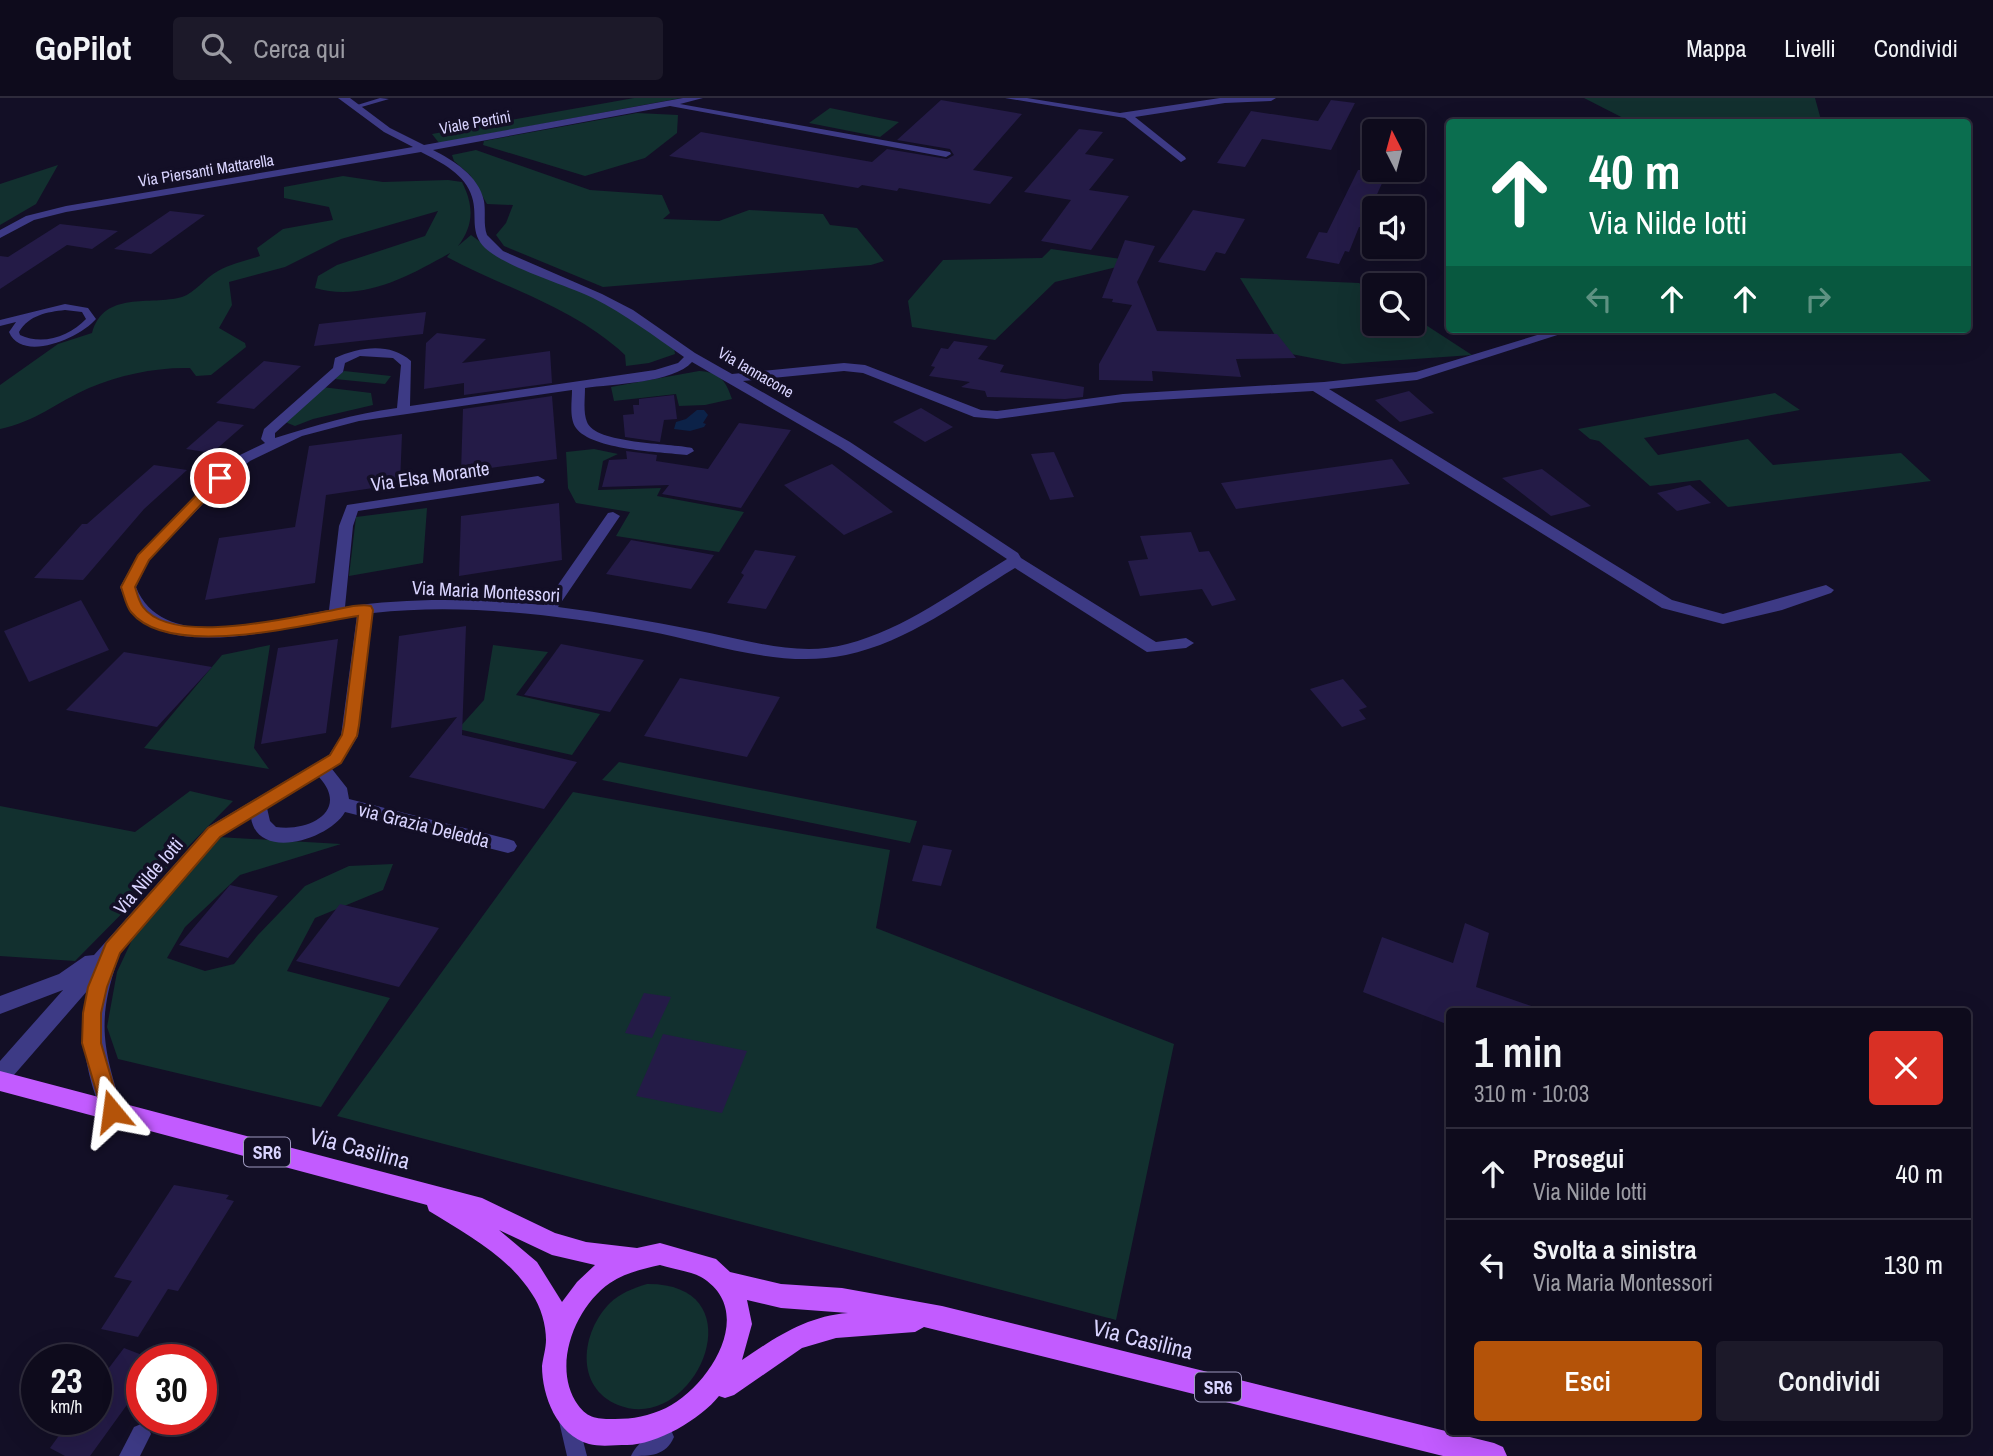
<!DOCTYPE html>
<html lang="it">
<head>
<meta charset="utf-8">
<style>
  :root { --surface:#0e0b1c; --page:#1c1929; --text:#f1f3f6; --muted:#9b9ba3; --line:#2e2b3b; --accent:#b45309 }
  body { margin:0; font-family:"Archivo Narrow",sans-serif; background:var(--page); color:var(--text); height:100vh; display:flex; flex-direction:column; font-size:26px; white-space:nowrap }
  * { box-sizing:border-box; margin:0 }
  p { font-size:23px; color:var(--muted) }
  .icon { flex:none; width:38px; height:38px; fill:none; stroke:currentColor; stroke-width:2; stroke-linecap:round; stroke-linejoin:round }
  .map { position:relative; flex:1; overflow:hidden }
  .side { position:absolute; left:1446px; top:910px; width:525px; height:427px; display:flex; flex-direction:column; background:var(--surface); border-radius:7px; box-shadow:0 7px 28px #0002,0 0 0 2px var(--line) }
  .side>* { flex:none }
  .banner { position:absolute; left:1446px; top:21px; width:525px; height:214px; border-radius:7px; box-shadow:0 7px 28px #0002,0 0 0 2px var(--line); background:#0b6e4f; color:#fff; overflow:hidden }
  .needle { width:46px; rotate:354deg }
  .controls { position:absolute; left:1362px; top:21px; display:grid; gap:14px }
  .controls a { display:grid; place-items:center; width:63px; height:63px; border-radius:7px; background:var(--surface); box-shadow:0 7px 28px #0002,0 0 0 2px var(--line); font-size:35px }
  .speed { position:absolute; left:21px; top:1246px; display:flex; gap:14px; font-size:35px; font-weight:700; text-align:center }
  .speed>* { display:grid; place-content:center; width:91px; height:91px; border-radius:50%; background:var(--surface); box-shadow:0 7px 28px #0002,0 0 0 2px var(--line); line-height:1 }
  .speed small { font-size:18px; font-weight:400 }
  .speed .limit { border:10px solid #d22; background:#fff; color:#111 }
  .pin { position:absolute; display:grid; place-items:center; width:60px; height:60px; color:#fff; margin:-30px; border:4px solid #fff; border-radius:50%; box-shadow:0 2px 7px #0007 }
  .me { position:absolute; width:77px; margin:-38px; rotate:344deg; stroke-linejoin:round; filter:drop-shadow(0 0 5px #0008) }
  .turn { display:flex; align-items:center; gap:24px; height:147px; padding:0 28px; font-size:32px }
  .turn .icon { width:91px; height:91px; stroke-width:2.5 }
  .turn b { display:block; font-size:49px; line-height:60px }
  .lanes { display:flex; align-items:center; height:66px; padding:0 28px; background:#0003; justify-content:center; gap:35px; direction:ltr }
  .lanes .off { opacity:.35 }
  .round { display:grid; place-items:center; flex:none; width:74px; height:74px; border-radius:7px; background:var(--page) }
  .summary { display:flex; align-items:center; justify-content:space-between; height:119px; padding:0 28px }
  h1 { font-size:42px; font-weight:600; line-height:52px }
  .cta { display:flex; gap:14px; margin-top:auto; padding:14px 28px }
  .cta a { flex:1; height:80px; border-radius:7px; background:var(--accent); color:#fff; font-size:28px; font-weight:600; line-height:80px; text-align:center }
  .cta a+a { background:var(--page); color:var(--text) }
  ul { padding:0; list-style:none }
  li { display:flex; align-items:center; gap:21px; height:91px; padding:0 28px; border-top:2px solid var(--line) }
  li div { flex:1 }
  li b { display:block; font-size:26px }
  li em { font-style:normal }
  header { display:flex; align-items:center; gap:42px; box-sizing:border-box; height:98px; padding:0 35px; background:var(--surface); border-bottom:2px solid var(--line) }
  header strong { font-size:33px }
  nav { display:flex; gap:38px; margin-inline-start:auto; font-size:24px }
  .search { width:490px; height:63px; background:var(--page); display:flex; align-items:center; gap:18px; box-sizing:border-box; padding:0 24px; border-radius:7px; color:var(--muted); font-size:26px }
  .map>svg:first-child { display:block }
</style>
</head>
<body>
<header>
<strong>GoPilot</strong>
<div class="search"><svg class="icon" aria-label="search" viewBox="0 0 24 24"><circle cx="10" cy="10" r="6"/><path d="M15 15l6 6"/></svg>Cerca qui</div>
<nav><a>Mappa</a><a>Livelli</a><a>Condividi</a></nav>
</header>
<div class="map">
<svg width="1993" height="1358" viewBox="0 0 1993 1358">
  <rect width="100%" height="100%" fill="#130f26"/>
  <!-- green -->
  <g fill="#12302f">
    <path d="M634,0H681L439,45L432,36Z"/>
    <path d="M1584,0H1815L1821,22L1812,24H1631Z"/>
    <path d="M830,10L899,24L880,39L809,25Z"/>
    <path d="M637,15L678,17L677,35L645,60L585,78L483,47L484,43Z"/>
    <path d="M476,52L590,92L662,97L670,115L663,121L719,123L749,112L823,116L830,127L857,130L884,163L871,167L603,189L504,148L496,137L506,125L513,107L487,106L470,77L454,63L452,57Z"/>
    <path d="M58,67L36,106L0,127V86Z"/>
    <path d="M343,78L383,84L448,82L462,84C474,108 474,127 458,148L471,137L490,151L621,210L674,250L675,256L649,265L626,268L625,257C575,210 507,191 447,159L450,155C409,178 363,204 315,190L318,178L337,167L425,138L438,113L341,141L285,169L229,184L232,207L219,230L245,245L246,249L211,277L196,278L190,270C157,269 119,277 89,290C57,304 35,324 0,331V287L58,246L92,235C104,192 150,208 182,199C195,195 206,179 218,173C230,166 246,163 260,158L257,150L283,131L333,122L329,109L284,100V89Z"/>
    <path d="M1051,151L1128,162L1125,167L1055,184L995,242L912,229L908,203L943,162L1042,160Z"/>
    <path d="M1240,180L1359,185L1374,194V226H1412V218L1472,257L1343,266L1286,255Z"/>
    <path d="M344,273L391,278L385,286L335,281Z"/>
    <path d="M699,273C720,274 726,283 732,301L705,307L679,308L676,296L614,303L611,289Z"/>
    <path d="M322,289L371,295L373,307L313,321L295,328L285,324Z"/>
    <path d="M1775,295L1800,312L1644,340L1658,357L1748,341L1773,367L1901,355L1931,383L1728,409L1700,382L1650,388L1599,343L1590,341L1578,331Z"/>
    <path d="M594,351L618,356L603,363L598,392L661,390L657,398L744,414L719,454L616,438L630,414L576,405L568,390L566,354Z"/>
    <path d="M427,410L423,465L349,478L356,419Z"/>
    <path d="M270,547L254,650L269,671L144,650L222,557Z"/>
    <path d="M493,547L548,554L516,597L600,616L572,657L458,631L484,602Z"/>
    <path d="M619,664L917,723L910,745L602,682Z"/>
    <path d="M190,693L233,703L75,863L0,858V708L135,734Z"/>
    <path d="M573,694L890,752L876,830L1174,946L1116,1222L337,1018Z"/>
    <path d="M218,739L341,746L240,777L185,829L167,860L205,873L234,866L258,837L305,788L349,768L393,766L383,792L315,820L287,873L390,900L321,1009L118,961L107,929L117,874L139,827Z"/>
    <path d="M647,1186C761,1185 695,1338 618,1307C574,1289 581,1234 610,1205C620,1195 634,1190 647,1186Z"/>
  </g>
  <!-- water -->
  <path fill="#0c2248" d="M697,312H704L708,317L703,325L706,326L704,329L690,333L674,331L676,324L686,321Z"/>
  <!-- building -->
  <g fill="#241b47">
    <path d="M941,2L1022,16L973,72L1013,79L990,106L899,90L897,93L862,87L858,90L669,58L701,34L872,64L887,51L947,61L954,57L950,51L897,42Z"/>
    <path d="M1331,2L1355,5L1331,52L1262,41L1245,69L1217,65L1251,13L1318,23Z"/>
    <path d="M1079,31L1103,34L1085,56L1114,61L1089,92L1129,98L1091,152L1041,143L1071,102L1024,94Z"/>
    <path d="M1358,72H1388L1374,103V131L1359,129L1349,154L1345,153L1339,166L1306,160L1319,134L1327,135Z"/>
    <path d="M1193,112L1245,121L1225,156L1216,154L1205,173L1158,164Z"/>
    <path d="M170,113L205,117L151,156L114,151Z"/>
    <path d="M60,126L118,133L92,151L67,147L0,191V158L8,159Z"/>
    <path d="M1125,142L1155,148L1137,184L1157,233L1277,236L1296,260L1236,261L1241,279L1152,273L1153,283L1099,282V266L1132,207L1112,204L1113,201L1102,200Z"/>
    <path d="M426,214L423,236L314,248L319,226Z"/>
    <path d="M437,235L486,241L462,265L550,253L552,285L464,297V285L424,291L426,245Z"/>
    <path d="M954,243L988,248L978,261L1004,267L1000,274L1084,289L1083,299L1065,301L987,299L985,293L961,289L970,284L929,278L935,269L931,268L941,250L948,251Z"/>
    <path d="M264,263L301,268L254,311L216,305Z"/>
    <path d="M1409,293L1434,315L1400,324L1375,302Z"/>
    <path d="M674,297L677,321L664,322L660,344L625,339L623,317L634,316L633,307H639V301Z"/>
    <path d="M552,298L557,361L461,374L463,311Z"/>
    <path d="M921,310L953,329L925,344L893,324Z"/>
    <path d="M218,323L244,327L212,355L186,351Z"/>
    <path d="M739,325L791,332L741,410L662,396L669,387L602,389L609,362L627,361L626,353L657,357L656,363L708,371Z"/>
    <path d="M402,336L400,386L326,397L315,485L205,502L219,440L295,429L309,348Z"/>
    <path d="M1054,354L1074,399L1050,402L1031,356Z"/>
    <path d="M1392,361L1410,386L1236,411L1221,385Z"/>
    <path d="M832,366L893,414L844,437L784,387Z"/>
    <path d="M154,367L187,372L144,411L83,482L34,480L82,426H87Z"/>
    <path d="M1542,371L1591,408L1551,418L1502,380Z"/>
    <path d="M1690,387L1711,405L1677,413L1657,395Z"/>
    <path d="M559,405L562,462L459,478L461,418Z"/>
    <path d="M1191,434L1199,454L1209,453L1236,502L1212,508L1202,491L1140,498L1128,463L1148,461L1140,438Z"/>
    <path d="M631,442L714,457L691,491L606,476Z"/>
    <path d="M755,452L796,458L766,511L727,505L744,477L741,475Z"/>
    <path d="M81,502L109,552L29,584L4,533Z"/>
    <path d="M466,528L462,637L577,664L544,711L409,679L457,619L391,630L399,538Z"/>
    <path d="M338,541L326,635L261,646L278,550Z"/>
    <path d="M561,546L644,562L610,614L524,597Z"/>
    <path d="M124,554L212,569L157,629L66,612Z"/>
    <path d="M680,580L780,599L747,659L644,638Z"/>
    <path d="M1343,581L1367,609L1359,612L1366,621L1342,629L1310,591Z"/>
    <path d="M923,747L952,752L941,788L912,783Z"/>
    <path d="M230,787L278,798L228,860L179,847Z"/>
    <path d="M340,806L439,830L399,889L296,863Z"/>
    <path d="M1465,825L1489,835L1476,889L1537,910L1536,914H1449V927L1363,894L1382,839L1453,865Z"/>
    <path d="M644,895L671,899L652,940L625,935Z"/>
    <path d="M663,936L747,953L722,1015L636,998Z"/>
    <path d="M174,1087L229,1097L226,1101L234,1103L178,1193L168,1191L138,1239L101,1231L132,1183L114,1179Z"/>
    <path d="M124,1250L142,1257V1286L90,1358H65L50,1350L71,1321H96V1287Z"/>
  </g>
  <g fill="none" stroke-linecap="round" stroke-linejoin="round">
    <!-- lane -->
    <g fill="#3d3a85" fill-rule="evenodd">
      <path d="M380,0L389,1L358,10L354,8Z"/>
      <path d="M65,206L88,210L96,221C80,240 22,265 9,234L16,224L0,228V222ZM65,212L82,214L86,221C70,238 43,248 20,237L19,234C29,217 47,214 65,212Z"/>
      <path d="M568,1309L575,1312L587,1358H567L558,1319L561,1312Z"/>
      <path d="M141,1326L148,1329L151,1336L140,1358H119L134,1329Z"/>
      <path d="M664,1329L671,1332L674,1339C666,1358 650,1358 631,1358C636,1346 652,1334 664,1329Z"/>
    </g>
    <!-- street -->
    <g fill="#3d3a85" fill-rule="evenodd">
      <path d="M338,0H350L390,30L424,47L683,0H703L680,6L950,54L951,56L946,59L670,8L433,52C453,62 479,78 484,103C486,115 483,126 487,137L503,153L602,196L633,212L695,255L732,276L844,265L865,267L981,312L997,313L1123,296L1324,284L1416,274L1557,231H1576L1417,282L1329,291L1672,502L1723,516L1826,487L1834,492L1831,495L1782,512L1723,526L1662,510L1313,293L1123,304L997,321L974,319L863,275L844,273L743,283L850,344L1018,455L1021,460L1156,544L1186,540L1194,545L1186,550L1147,554L1015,470C962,502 908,544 846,557C781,571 712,545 647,533C557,517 465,505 373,515L358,638L341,665L332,671L347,690L349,701L508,741L514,743L517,748L514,753L508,755L345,714C330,741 258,764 251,720L220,739L115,860L117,864C96,925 104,953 123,1013L120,1020L112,1023L104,1020C87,981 77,934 88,892L7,985L0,987V963L63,892L0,916V898L59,876L85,858L94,857L208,729L329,657L341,638L357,517C303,526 179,563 136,517C128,509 124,499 120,489L138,457L215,377L240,357L265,345L261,341L264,331L333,270L335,260C359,249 390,244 411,263L410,308L655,272L678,265L684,259C654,238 625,216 593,200C564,186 507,170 485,150C469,134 478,118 472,99C466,77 441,64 421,54L66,114L34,122L0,140V132L26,118L66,108L413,49L384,34ZM360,258L393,260L401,267L397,310C352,316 317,327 275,340V335L343,274L345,265ZM692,264L840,350L1007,461C956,492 905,531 847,546C797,560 745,541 695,532C650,523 604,515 558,509L620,418L613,414L608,415L544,507C477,501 411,499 345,509L353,428L358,413L543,385L545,382L538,378L347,407L339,428L329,512C274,521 163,558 136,489L149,462L225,383L250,363L302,338L359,323L572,292C572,304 569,320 576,330C592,352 661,354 687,357L694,353L692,350C670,345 595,346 587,324C583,314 585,301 585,290C612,286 674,285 692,264ZM319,679C350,713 309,734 276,729L270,723L267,710Z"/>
      <path d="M1005,0H1027L1120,15L1220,0H1276L1271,3L1225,5L1135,19L1185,59L1186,61L1181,64L1125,20Z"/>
    </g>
    <!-- primary -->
    <path fill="#c25bff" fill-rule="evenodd" d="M0,973L482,1100L555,1135L586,1144L637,1150L660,1145L716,1161L730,1174L781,1186L842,1190L942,1208L1494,1345L1503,1349L1507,1358H1443L924,1229L915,1234L836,1240L802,1250L734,1297L725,1300L719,1298C701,1321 656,1347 627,1347C615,1347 600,1349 589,1346C557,1337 542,1298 542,1268C543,1260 546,1250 546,1242C546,1227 541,1209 532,1196C508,1158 466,1136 429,1113L427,1107L0,993ZM499,1132L552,1157L595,1167L577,1184L562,1204L537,1164ZM660,1167C672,1171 690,1173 701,1179C758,1213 709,1289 666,1310C649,1318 633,1321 615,1321C598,1321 588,1321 578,1307C551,1269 575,1209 610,1185C625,1175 642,1171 660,1167ZM747,1202L781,1210L848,1215C807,1218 776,1239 742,1262L752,1226Z"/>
  </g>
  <!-- route -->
  <path fill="#b45309" stroke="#753606" stroke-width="2" d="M220,376L224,377V382L149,462L135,489C137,495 139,504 143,509C172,548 287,520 328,513C341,511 358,505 371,508L373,512L359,627L357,638L341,665L220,739L120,855L107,889L101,915V945L121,1013L119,1020L112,1022L105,1020L102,1013L82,945L83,915L88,889L106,845L208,730L330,657L342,637L344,627L358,518C305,526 170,562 131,514C126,508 124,497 121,489L138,457L216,377Z"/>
  <g text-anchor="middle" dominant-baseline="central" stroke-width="7" stroke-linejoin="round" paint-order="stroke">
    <!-- far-street labels -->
    <g font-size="16" fill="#d9d4ff" stroke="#130f26">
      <text transform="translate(475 24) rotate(-10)">Viale Pertini</text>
      <text transform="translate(206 72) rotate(-9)">Via Piersanti Mattarella</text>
      <text transform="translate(756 274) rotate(30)">Via Iannacone</text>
    </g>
    <!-- shield labels -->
    <g fill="#130f26" stroke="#9e99be" stroke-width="2">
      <rect x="244" y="1039.5" width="46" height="29" rx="5"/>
      <rect x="1195" y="1274.5" width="46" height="29" rx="5"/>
    </g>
    <g font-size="18" font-weight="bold" fill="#d9d4ff">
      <text x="267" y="1054">SR6</text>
      <text x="1218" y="1289">SR6</text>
    </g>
    <!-- street labels -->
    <g font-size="19" fill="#d9d4ff" stroke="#130f26">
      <text transform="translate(430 378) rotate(-8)">Via Elsa Morante</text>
      <text transform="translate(486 493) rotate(3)">Via Maria Montessori</text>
      <text transform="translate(424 727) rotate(14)">via Grazia Deledda</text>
      <text transform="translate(148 778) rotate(-49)">Via Nilde Iotti</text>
    </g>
    <!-- near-street labels -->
    <g font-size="23" fill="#d9d4ff" stroke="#130f26">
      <text transform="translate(360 1050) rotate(15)">Via Casilina</text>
      <text transform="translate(1143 1241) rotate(14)">Via Casilina</text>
    </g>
  </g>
</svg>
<div class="controls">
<a><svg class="needle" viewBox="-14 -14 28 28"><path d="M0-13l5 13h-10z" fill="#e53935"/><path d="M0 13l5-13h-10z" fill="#9b9ba3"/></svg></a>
<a><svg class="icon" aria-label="sound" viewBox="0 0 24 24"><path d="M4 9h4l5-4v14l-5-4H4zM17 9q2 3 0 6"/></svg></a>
<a><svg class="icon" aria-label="search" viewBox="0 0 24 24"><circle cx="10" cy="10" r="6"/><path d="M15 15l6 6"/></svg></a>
</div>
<div class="speed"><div>23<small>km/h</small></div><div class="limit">30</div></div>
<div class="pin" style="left:220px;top:380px;background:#d93025"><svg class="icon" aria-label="arrive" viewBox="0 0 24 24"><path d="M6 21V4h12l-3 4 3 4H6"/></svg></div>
<svg class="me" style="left:112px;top:1013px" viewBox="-20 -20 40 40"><path d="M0-17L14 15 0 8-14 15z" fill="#b45309" stroke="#fff" stroke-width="4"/></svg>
<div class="banner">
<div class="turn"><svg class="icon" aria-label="ahead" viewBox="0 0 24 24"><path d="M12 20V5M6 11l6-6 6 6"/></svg><div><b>40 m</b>Via Nilde Iotti</div></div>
<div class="lanes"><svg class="icon off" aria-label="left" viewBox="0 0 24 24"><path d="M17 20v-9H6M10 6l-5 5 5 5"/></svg><svg class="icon" aria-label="ahead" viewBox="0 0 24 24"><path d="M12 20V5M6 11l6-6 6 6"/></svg><svg class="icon" aria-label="ahead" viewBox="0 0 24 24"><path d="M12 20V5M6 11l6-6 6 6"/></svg><svg class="icon off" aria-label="right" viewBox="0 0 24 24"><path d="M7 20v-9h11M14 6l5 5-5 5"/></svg></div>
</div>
<section class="side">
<div class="summary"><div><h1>1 min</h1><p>310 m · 10:03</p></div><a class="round" style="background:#d93025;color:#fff"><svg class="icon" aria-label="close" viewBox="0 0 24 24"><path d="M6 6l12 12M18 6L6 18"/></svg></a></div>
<ul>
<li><svg class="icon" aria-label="ahead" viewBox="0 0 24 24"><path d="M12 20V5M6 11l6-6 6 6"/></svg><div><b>Prosegui</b><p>Via Nilde Iotti</p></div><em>40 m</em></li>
<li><svg class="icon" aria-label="left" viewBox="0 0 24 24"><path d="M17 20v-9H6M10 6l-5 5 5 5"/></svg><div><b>Svolta a sinistra</b><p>Via Maria Montessori</p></div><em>130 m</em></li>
</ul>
<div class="cta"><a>Esci</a><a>Condividi</a></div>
</section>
</div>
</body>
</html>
